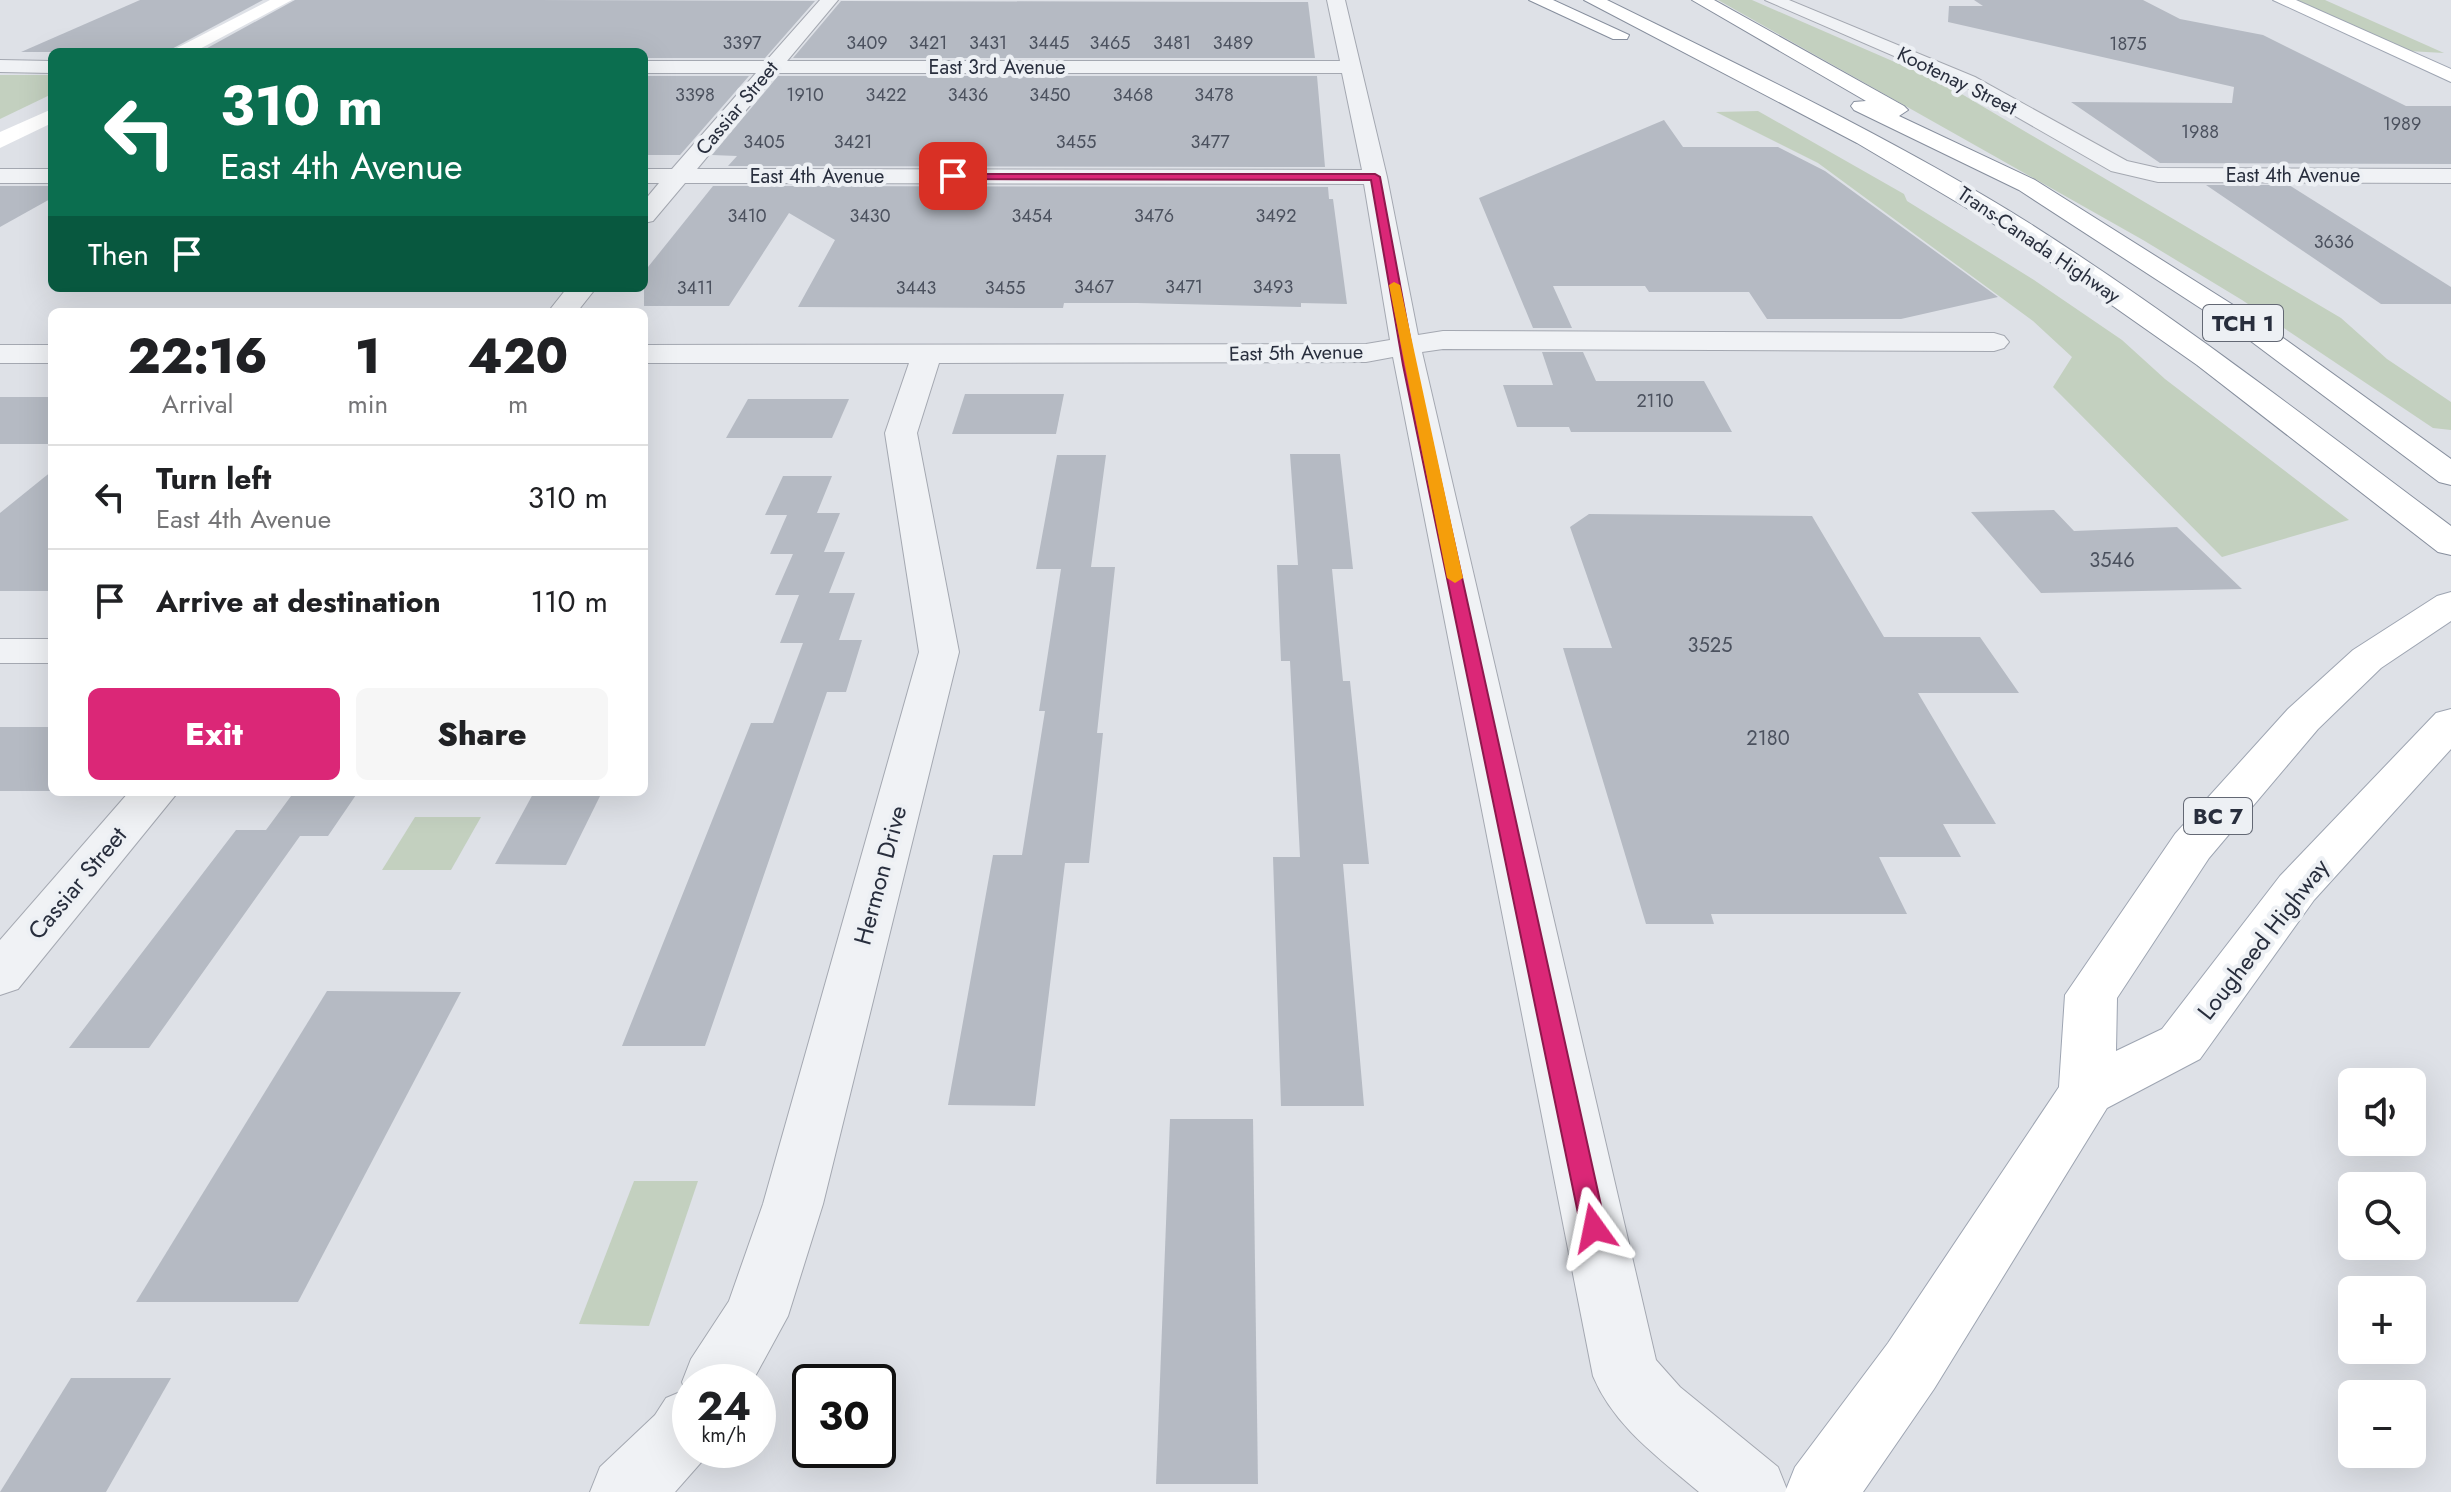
<!DOCTYPE html>
<html lang="en">
<head>
<meta charset="utf-8">
<style>
  :root { --surface:#fff; --page:#f6f6f6; --text:#202124; --muted:#757577; --line:#e0e0e0; --accent:#db2777 }
  body { margin:0; font-family:Jost,sans-serif; background:var(--page); color:var(--text); height:100vh; display:flex; flex-direction:column; font-size:30px; white-space:nowrap }
  * { box-sizing:border-box; margin:0 }
  p { font-size:26px; color:var(--muted) }
  .icon { flex:none; width:44px; height:44px; fill:none; stroke:currentColor; stroke-width:2; stroke-linecap:round; stroke-linejoin:round }
  .map { position:relative; flex:1; overflow:hidden }
  .panel { position:absolute; left:48px; top:308px; width:600px; height:488px; display:flex; flex-direction:column; background:var(--surface); border-radius:12px; box-shadow:0 8px 32px #0002 }
  .panel>* { flex:none }
  .top-card { position:absolute; left:48px; top:48px; width:600px; height:244px; border-radius:12px; box-shadow:0 8px 32px #0002; background:#0b6e4f; color:#fff; overflow:hidden }
  .tools { position:absolute; left:2338px; top:1068px; display:grid; gap:16px }
  .tools a { display:grid; place-items:center; width:88px; height:88px; border-radius:12px; background:var(--surface); box-shadow:0 8px 32px #0002; font-size:40px }
  .speed { position:absolute; left:672px; top:1364px; display:flex; gap:16px; font-size:40px; font-weight:700; text-align:center }
  .speed>* { display:grid; place-content:center; width:104px; height:104px; border-radius:50%; background:var(--surface); box-shadow:0 8px 32px #0002; line-height:1 }
  .speed small { font-size:20px; font-weight:400 }
  .speed .limit { border:4px solid #111; border-radius:12px; background:#fff; color:#111 }
  .pin { position:absolute; display:grid; place-items:center; width:68px; height:68px; color:#fff; margin:-34px; border-radius:16px; box-shadow:0 4px 12px #0006 }
  .me { position:absolute; width:88px; margin:-44px; rotate:348deg; stroke-linejoin:round; filter:drop-shadow(0 0 6px #0008) }
  .turn { display:flex; align-items:center; gap:28px; height:168px; padding:0 40px; font-size:36px }
  .turn .icon { width:104px; height:104px; stroke-width:2.5 }
  .turn b { display:block; font-size:56px; line-height:68px }
  .then { display:flex; align-items:center; height:76px; padding:0 40px; background:#0003; gap:16px; font-size:30px }
  .eta { display:flex; justify-content:space-evenly; align-items:center; height:136px; text-align:center }
  .eta b { font-size:48px; font-weight:800; line-height:56px }
  .button { display:flex; gap:16px; margin-top:auto; padding:16px 40px }
  .button a { flex:1; height:92px; border-radius:12px; background:var(--accent); color:#fff; font-size:32px; font-weight:800; line-height:92px; text-align:center }
  .button a+a { background:var(--page); color:var(--text) }
  ul { padding:0; list-style:none }
  li { display:flex; align-items:center; gap:24px; height:104px; padding:0 40px; border-top:2px solid var(--line) }
  li div { flex:1 }
  li b { display:block; font-size:30px }
  li em { font-style:normal }
  .map>svg:first-child { display:block }
</style>
</head>
<body>
<div class="map">
<svg width="2451" height="1492" viewBox="0 0 2451 1492">
  <rect width="100%" height="100%" fill="#dee1e7"/>
  <!-- green -->
  <g fill="#c3d0bf">
    <path d="M1718,0H1752L1943,83L2341,318L2387,359L2451,402V430L2433,428L2242,300L2143,240Z"/>
    <path d="M2294,0H2325L2444,53L2408,51Z"/>
    <path d="M0,75H52V94L0,119Z"/>
    <path d="M1758,111L1904,194L1907,201L2034,280L2122,340L2165,379L2349,520L2222,557L2053,387L2072,357L2033,321L1818,163L1716,112Z"/>
    <path d="M415,817H481L451,870H382Z"/>
    <path d="M634,1181H698L649,1326L579,1324Z"/>
  </g>
  <!-- building -->
  <g fill="#b5bac3">
    <path d="M140,0H263L166,52H21Z"/>
    <path d="M295,0H534L815,1L765,58H644V52H200Z"/>
    <path d="M1974,0H2143L2180,19L2263,35L2406,106H2451V164L2160,163L2071,102L2232,103L2234,87L1948,22L1949,6H1983Z"/>
    <path d="M841,1L1308,2L1315,58H793Z"/>
    <path d="M644,76H749L680,155H644Z"/>
    <path d="M778,76H1317L1325,167L728,166L737,156L712,155Z"/>
    <path d="M1664,120L1683,147H1778L1825,171L1998,297L1901,319H1767L1749,292H1649L1645,286H1553L1572,328H1533L1479,198Z"/>
    <path d="M2206,185H2289L2451,287V304H2381Z"/>
    <path d="M0,186H52V198L0,227Z"/>
    <path d="M713,186L1328,187L1329,199H1333L1347,304L1301,303V307L1137,303H1064L1063,308H1017L798,307L835,240L789,213L729,306H644V272Z"/>
    <path d="M1542,352H1583L1596,381H1704L1732,432H1571L1569,427H1517L1503,385H1553Z"/>
    <path d="M965,394H1064L1056,434H952Z"/>
    <rect x="0" y="397" width="52" height="47"/>
    <path d="M748,399H849L832,438H726Z"/>
    <path d="M1290,454H1340L1353,569H1332L1343,681H1350L1369,864H1343L1364,1106H1281L1273,857H1300L1290,661H1281L1277,565H1298Z"/>
    <path d="M1057,455H1106L1091,567H1115L1097,733H1103L1089,863H1065L1035,1106L948,1105L993,855H1022L1045,711H1039L1061,569H1036Z"/>
    <path d="M52,471V591H0V513Z"/>
    <path d="M783,476H832L817,513H840L824,552H845L829,593H855L839,640H862L846,692H827L705,1046H622L751,723H773L803,643H780L799,595H775L793,554H770L787,515H765Z"/>
    <path d="M2054,510L2074,531L2177,527L2242,589L2041,593L1971,512Z"/>
    <path d="M1589,514L1812,516L1884,637H1980L2019,693H1918L1996,824H1943L1961,857H1879L1907,914H1711L1714,924H1646L1563,648H1612L1570,527Z"/>
    <rect x="0" y="727" width="52" height="64"/>
    <path d="M294,792H358L328,836H300L149,1048H69L236,830H266Z"/>
    <path d="M534,792H602L566,865L495,864Z"/>
    <path d="M327,991L461,992L298,1302H136Z"/>
    <path d="M1170,1119H1253L1258,1484H1156Z"/>
    <path d="M71,1378H171L106,1492H0Z"/>
  </g>
  <g fill="none" stroke-linecap="round" stroke-linejoin="round">
    <defs>
      <g id="minor">
        <path d="M820,0H838L787,61H1340L1327,0H1345L1387,177L1418,335L1443,331L1994,333L2004,336L2009,342L2004,348L1994,351L1443,349L1422,352L1656,1360L1680,1387L1778,1467L1788,1492H1699C1658,1457 1614,1426 1593,1376L1393,357L1366,362L939,363L917,433L959,652L823,1204L788,1316L752,1382H690V1450H712L675,1492H590L600,1467L655,1415L666,1398L685,1390L682,1382L691,1359L729,1301L763,1204L919,652L885,433L909,363H644V345L1366,344L1390,340L1364,184L685,183L653,221L644,223V201L659,183H644V169H672L756,73H644V61H766ZM777,73H1342L1362,170L697,169Z"/>
        <path d="M1765,0H1789L1975,77L2127,161L2158,168L2451,169V183L2158,182L2111,171L1961,85Z"/>
        <path d="M0,60L52,61V73L0,72Z"/>
        <rect x="0" y="169" width="52" height="14"/>
        <path d="M567,288H596L577,312H548Z"/>
        <rect x="0" y="345" width="52" height="18"/>
        <rect x="0" y="639" width="52" height="24"/>
        <path d="M129,792H178L18,989L0,995V940Z"/>
      </g>
      <g id="primary">
        <path d="M2273,0H2296L2451,69V82Z"/>
        <path d="M2451,592V621L2381,668L2318,729L2209,858L2117,998L2116,1051L2162,1029L2280,876L2436,713L2451,709V749L2314,900L2200,1059L2107,1108L1934,1389L1863,1492H1785L1795,1467L1888,1343L2059,1087L2065,995L2175,834L2288,709L2353,650L2437,596Z"/>
      </g>
      <g id="motorway">
        <path d="M1529,0H1553L1629,35L1627,39H1613Z"/>
        <path d="M1584,0H1607C1749,70 1894,139 2029,223C2175,316 2312,422 2451,526V555L2438,552L2197,365L2009,233L1857,143Z"/>
        <path d="M1692,0H1714L1904,106L1908,110L1899,116L2035,180L2268,327L2451,459V485L2439,482L2248,339L2019,190L1854,110L1851,106L1854,102L1866,101Z"/>
      </g>
    </defs>
    <!-- minor casing -->
    <use href="#minor" stroke="#a4a8b1" stroke-width="2"/>
    <!-- primary casing -->
    <use href="#primary" stroke="#9ea5b2" stroke-width="2"/>
    <!-- motorway casing -->
    <use href="#motorway" stroke="#868e9d" stroke-width="2"/>
    <!-- minor -->
    <use href="#minor" fill="#f0f2f5" fill-rule="evenodd"/>
    <!-- secondary -->
    <g fill="#fff" fill-rule="evenodd">
      <path d="M270,0H292L194,52H169Z"/>
      <path d="M52,109V123L0,148V132Z"/>
    </g>
    <!-- primary -->
    <use href="#primary" fill="#fff" fill-rule="evenodd"/>
    <!-- motorway -->
    <use href="#motorway" fill="#fff" fill-rule="evenodd"/>
  </g>
  <!-- route -->
  <path fill="#db2777" stroke="#8e194d" stroke-width="2" d="M950,174H1375L1380,177L1415,365L1606,1228L1603,1236L1594,1239L1585,1236L1581,1228L1403,365L1371,180L953,179Z"/>
  <!-- slow -->
  <path fill="#f59e0b" d="M1394,282L1400,285L1463,578L1455,583L1447,578L1389,285Z"/>
  <g text-anchor="middle" dominant-baseline="central" stroke-width="8" stroke-linejoin="round" paint-order="stroke">
    <!-- far-number labels -->
    <g font-size="18" fill="#4b515e">
      <text x="742" y="43">3397</text>
      <text x="867" y="43">3409</text>
      <text x="928" y="43">3421</text>
      <text x="988" y="43">3431</text>
      <text x="1049" y="43">3445</text>
      <text x="1110" y="43">3465</text>
      <text x="1172" y="43">3481</text>
      <text x="1233" y="43">3489</text>
      <text x="2128" y="44">1875</text>
      <text x="695" y="95">3398</text>
      <text x="805" y="95">1910</text>
      <text x="886" y="95">3422</text>
      <text x="968" y="95">3436</text>
      <text x="1050" y="95">3450</text>
      <text x="1133" y="95">3468</text>
      <text x="1214" y="95">3478</text>
      <text x="2402" y="124">1989</text>
      <text x="2200" y="132">1988</text>
      <text x="764" y="142">3405</text>
      <text x="853" y="142">3421</text>
      <text x="1076" y="142">3455</text>
      <text x="1210" y="142">3477</text>
      <text x="747" y="216">3410</text>
      <text x="870" y="216">3430</text>
      <text x="1032" y="216">3454</text>
      <text x="1154" y="216">3476</text>
      <text x="1276" y="216">3492</text>
      <text x="2334" y="242">3636</text>
      <text x="1094" y="287">3467</text>
      <text x="1184" y="287">3471</text>
      <text x="1273" y="287">3493</text>
      <text x="695" y="288">3411</text>
      <text x="916" y="288">3443</text>
      <text x="1005" y="288">3455</text>
      <text x="1655" y="401">2110</text>
    </g>
    <!-- far-street labels -->
    <g font-size="20" fill="#282e3d" stroke="#edf0f4">
      <text x="997" y="67">East 3rd Avenue</text>
      <text transform="translate(1957 81) rotate(26)">Kootenay Street</text>
      <text transform="translate(737 108) rotate(-50)">Cassiar Street</text>
      <text x="2293" y="175">East 4th Avenue</text>
      <text x="817" y="176">East 4th Avenue</text>
      <text transform="translate(2039 245) rotate(34)">Trans-Canada Highway</text>
      <text transform="translate(1296 353) rotate(-1)">East 5th Avenue</text>
    </g>
    <!-- number labels -->
    <g font-size="20" fill="#4b515e">
      <text x="2112" y="560">3546</text>
      <text x="1710" y="645">3525</text>
      <text x="1768" y="738">2180</text>
    </g>
    <!-- shield labels -->
    <g fill="#edf0f4" stroke="#636874" stroke-width="2">
      <rect x="2203" y="305" width="80" height="36" rx="6"/>
      <rect x="2184" y="798" width="68" height="36" rx="6"/>
    </g>
    <g font-size="22" font-weight="bold" fill="#282e3d">
      <text x="2243" y="323">TCH 1</text>
      <text x="2218" y="816">BC 7</text>
    </g>
    <!-- street labels -->
    <g font-size="24" fill="#282e3d" stroke="#edf0f4">
      <text transform="translate(880 875) rotate(-75)">Hermon Drive</text>
      <text transform="translate(77 883) rotate(-50)">Cassiar Street</text>
      <text transform="translate(2263 939) rotate(-52)">Lougheed Highway</text>
    </g>
  </g>
</svg>
<div class="tools">
<a><svg class="icon" aria-label="sound" viewBox="0 0 24 24"><path d="M4 9h4l5-4v14l-5-4H4zM17 9q2 3 0 6"/></svg></a>
<a><svg class="icon" aria-label="search" viewBox="0 0 24 24"><circle cx="10" cy="10" r="6"/><path d="M15 15l6 6"/></svg></a>
<a>+</a>
<a>−</a>
</div>
<div class="speed"><div>24<small>km/h</small></div><div class="limit">30</div></div>
<div class="pin" style="left:953px;top:176px;background:#d93025"><svg class="icon" aria-label="arrive" viewBox="0 0 24 24"><path d="M6 21V4h12l-3 4 3 4H6"/></svg></div>
<svg class="me" style="left:1594px;top:1228px" viewBox="-20 -20 40 40"><path d="M0-17L14 15 0 8-14 15z" fill="#db2777" stroke="#fff" stroke-width="4"/></svg>
<div class="top-card">
<div class="turn"><svg class="icon" aria-label="left" viewBox="0 0 24 24"><path d="M17 20v-9H6M10 6l-5 5 5 5"/></svg><div><b>310 m</b>East 4th Avenue</div></div>
<div class="then">Then<svg class="icon" aria-label="arrive" viewBox="0 0 24 24"><path d="M6 21V4h12l-3 4 3 4H6"/></svg></div>
</div>
<section class="panel">
<div class="eta">
<div><b>22:16</b><p>Arrival</p></div>
<div><b>1</b><p>min</p></div>
<div><b>420</b><p>m</p></div>
</div>
<ul>
<li><svg class="icon" aria-label="left" viewBox="0 0 24 24"><path d="M17 20v-9H6M10 6l-5 5 5 5"/></svg><div><b>Turn left</b><p>East 4th Avenue</p></div><em>310 m</em></li>
<li><svg class="icon" aria-label="arrive" viewBox="0 0 24 24"><path d="M6 21V4h12l-3 4 3 4H6"/></svg><div><b>Arrive at destination</b></div><em>110 m</em></li>
</ul>
<div class="button"><a>Exit</a><a>Share</a></div>
</section>
</div>
</body>
</html>
